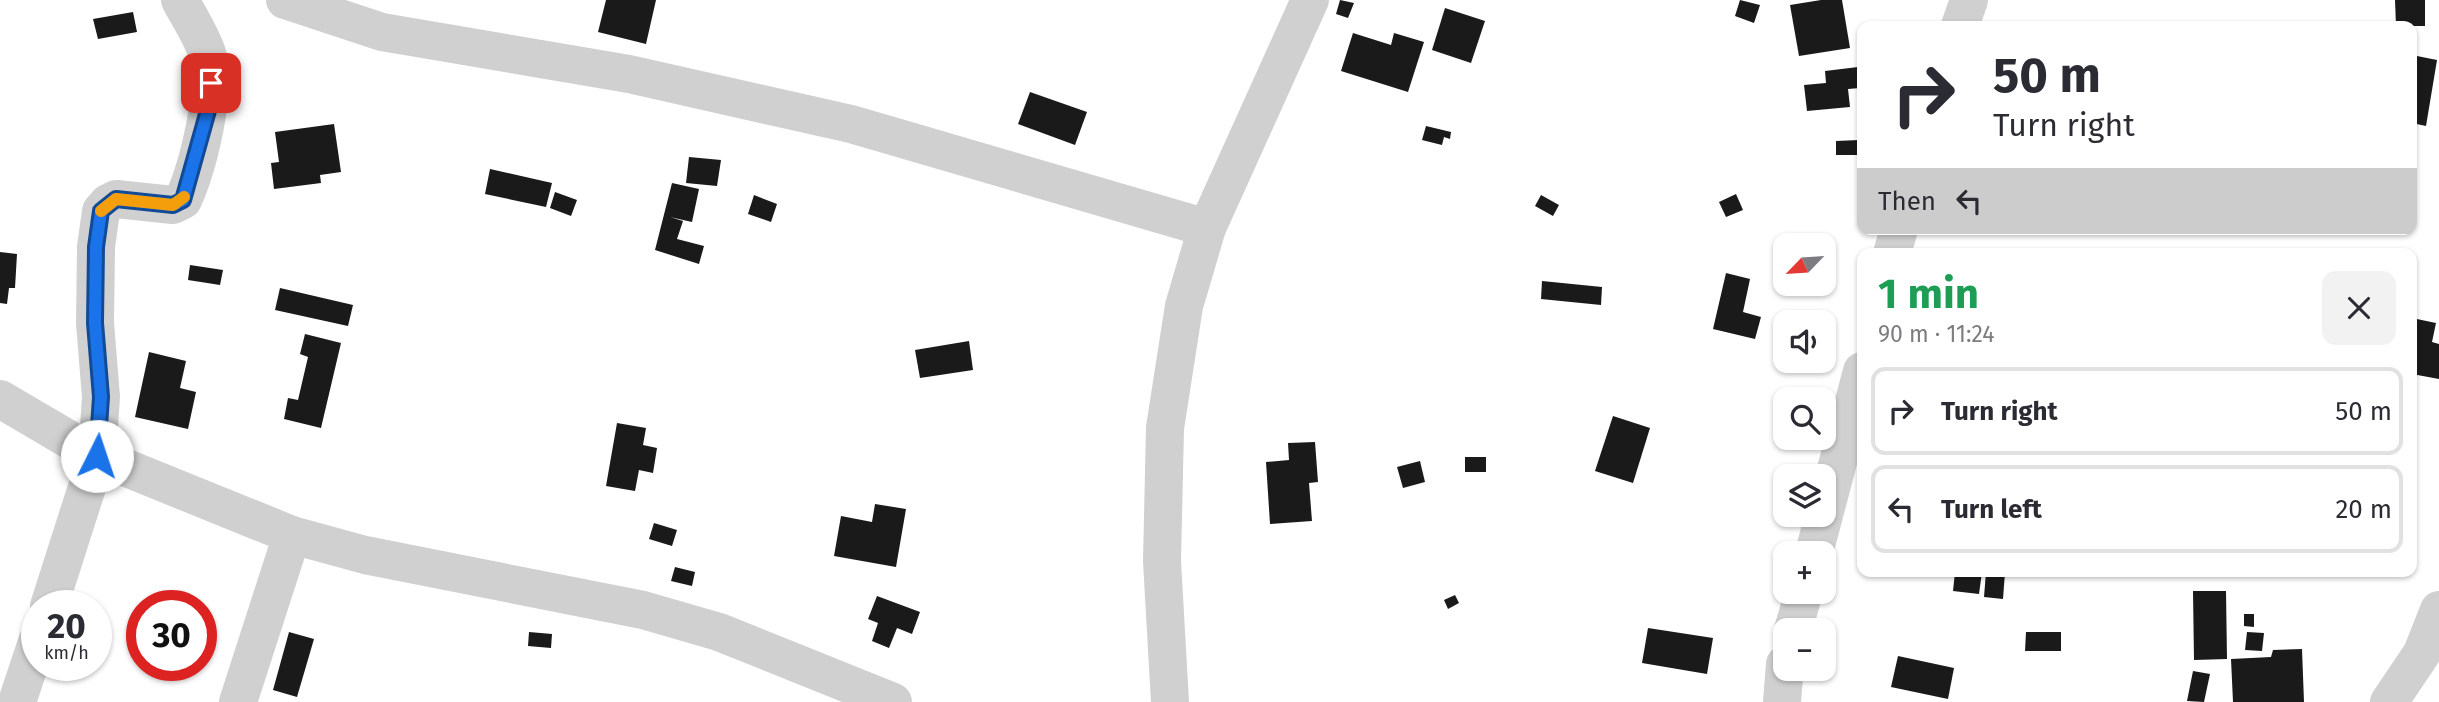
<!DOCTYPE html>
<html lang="en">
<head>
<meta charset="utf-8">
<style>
  :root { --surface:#fff; --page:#f2f2f3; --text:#2b2b33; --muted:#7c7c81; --line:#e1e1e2 }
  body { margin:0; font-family:"Fira Sans",sans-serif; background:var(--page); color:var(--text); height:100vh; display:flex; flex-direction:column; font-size:26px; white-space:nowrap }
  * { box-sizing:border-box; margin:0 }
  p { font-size:23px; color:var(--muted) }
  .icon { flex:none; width:38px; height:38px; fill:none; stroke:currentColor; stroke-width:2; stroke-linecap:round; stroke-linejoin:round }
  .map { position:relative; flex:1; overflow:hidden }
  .side { position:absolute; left:1857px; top:248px; width:560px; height:329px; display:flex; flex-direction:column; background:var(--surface); border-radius:14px; box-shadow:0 2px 5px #0004 }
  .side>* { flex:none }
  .banner { position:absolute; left:1857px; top:21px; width:560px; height:214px; border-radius:14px; box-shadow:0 2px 5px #0004; background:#fff; color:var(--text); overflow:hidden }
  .needle { width:46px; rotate:245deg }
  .buttons { position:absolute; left:1773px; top:233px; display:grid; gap:14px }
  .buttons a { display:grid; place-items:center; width:63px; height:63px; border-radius:14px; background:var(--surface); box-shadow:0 2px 5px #0004; font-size:35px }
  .speed { position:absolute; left:21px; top:590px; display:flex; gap:14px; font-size:35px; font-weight:700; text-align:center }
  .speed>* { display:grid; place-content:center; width:91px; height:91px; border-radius:50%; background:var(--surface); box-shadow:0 2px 5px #0004; line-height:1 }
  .speed small { font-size:18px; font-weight:400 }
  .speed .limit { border:10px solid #d22; background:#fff; color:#111 }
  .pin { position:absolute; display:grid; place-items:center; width:60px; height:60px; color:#fff; margin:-30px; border-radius:14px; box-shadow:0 4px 10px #0006 }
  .me { position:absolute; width:77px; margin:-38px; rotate:4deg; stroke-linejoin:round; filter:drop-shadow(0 0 5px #0008) }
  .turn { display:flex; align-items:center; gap:24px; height:147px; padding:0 21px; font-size:32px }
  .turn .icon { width:91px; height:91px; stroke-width:2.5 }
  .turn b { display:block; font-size:49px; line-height:60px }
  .then { display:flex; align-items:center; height:66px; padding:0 21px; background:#0003; gap:14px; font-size:26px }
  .round { display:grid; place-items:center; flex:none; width:74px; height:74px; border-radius:14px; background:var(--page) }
  .head { display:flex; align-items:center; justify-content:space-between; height:119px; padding:0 21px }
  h1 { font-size:42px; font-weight:700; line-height:52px; color:#1e9e55 }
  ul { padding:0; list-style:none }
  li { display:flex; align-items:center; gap:21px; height:88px; margin:0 14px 10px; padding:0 7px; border:4px solid var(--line); border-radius:14px }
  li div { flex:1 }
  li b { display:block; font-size:26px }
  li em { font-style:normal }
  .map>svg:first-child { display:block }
</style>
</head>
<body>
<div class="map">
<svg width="2439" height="702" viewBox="0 0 2439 702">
  <rect width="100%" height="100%" fill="#fff"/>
  <!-- building -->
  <g fill="#1a1a1a">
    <path d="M606,0H656L646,44L598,32Z"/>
    <path d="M1340,0L1354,3L1348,18L1336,14Z"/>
    <path d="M1740,0L1760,5L1754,23L1735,16Z"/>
    <path d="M1821,0H1842L1850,48L1799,56L1790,5Z"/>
    <path d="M2395,0H2425V26H2396Z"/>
    <path d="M1445,8L1485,21L1471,63L1432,50Z"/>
    <path d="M133,12L137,32L98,39L93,19Z"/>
    <path d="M1353,33L1391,45L1394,33L1424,42L1408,92L1341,71Z"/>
    <path d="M2412,55L2437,60L2426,126L2412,123Z"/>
    <path d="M1858,67L1860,88L1848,89L1850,107L1807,111L1804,85L1826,83L1825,71Z"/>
    <path d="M1030,92L1087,112L1075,145L1018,124Z"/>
    <path d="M334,124L341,172L320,175L321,183L274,189L271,163L279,162L275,132Z"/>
    <path d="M1426,126L1451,132L1450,139L1444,137L1442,145L1422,140Z"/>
    <path d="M1859,140V155H1836V141Z"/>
    <path d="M689,157L721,160L717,186L686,183Z"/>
    <path d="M490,169L552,183L546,207L485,194Z"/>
    <path d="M672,183L699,189L692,222L670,217L683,221L677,239L704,246L699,264L655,250Z"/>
    <path d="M555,192L577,200L571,216L550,208Z"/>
    <path d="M1736,194L1743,210L1726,217L1719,202Z"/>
    <path d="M754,195L777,204L771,222L748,214Z"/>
    <path d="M1541,195L1559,205L1553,216L1535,206Z"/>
    <path d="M0,252L17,254L15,288H9L7,304L0,303Z"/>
    <path d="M190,265L223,270L220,285L188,280Z"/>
    <path d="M1726,273L1750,279L1743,312L1761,317L1755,339L1713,329Z"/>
    <path d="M1542,281L1602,287L1601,305L1541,299Z"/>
    <path d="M280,288L353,305L348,326L275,310Z"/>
    <path d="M2412,318L2436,323L2432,342L2439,344V379L2412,374Z"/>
    <path d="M305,334L341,343L321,428L284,419L288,398L298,400L308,357L300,354Z"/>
    <path d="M969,341L973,370L920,378L915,350Z"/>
    <path d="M149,352L186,361L180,388L196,392L188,429L135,417Z"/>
    <path d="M1613,416L1650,428L1633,483L1595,471Z"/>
    <path d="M617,423L646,428L643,445L657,448L653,473L639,470L635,491L606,486Z"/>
    <path d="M1315,442L1318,482L1309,483L1312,521L1270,524L1266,462L1289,460L1288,443Z"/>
    <rect x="1465" y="457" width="21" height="15"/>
    <path d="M1420,461L1425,482L1403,488L1397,467Z"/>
    <path d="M875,504L906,509L896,567L834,556L841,516L872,522Z"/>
    <path d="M654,523L677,530L672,546L649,539Z"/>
    <path d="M675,567L695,572L692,586L671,581Z"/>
    <path d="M1955,572H1982L1979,594L1953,591Z"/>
    <path d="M1986,572H2005L2003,599L1984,597Z"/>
    <path d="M2193,591H2226L2227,659L2194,660Z"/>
    <path d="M1455,595L1459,603L1448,609L1444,600Z"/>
    <path d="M877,596L920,612L912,634L897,628L889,648L872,641L878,623L868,619Z"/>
    <path d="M2244,614H2254V627L2244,626Z"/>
    <path d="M1648,628L1713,638L1707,674L1642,663Z"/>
    <path d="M289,632L314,639L297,697L273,690Z"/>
    <path d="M529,632L552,634L551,648L528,646Z"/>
    <path d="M2026,632H2061V651H2025Z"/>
    <path d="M2247,632L2264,633L2262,651L2245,650Z"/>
    <path d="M2302,649L2304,702H2233L2231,659L2271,657L2273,650Z"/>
    <path d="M1898,656L1954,668L1948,699L1891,687Z"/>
    <path d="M160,665H185L182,675Z"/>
    <path d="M2193,671L2210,674L2204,702L2187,701Z"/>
  </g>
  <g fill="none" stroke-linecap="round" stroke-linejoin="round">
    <!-- minor -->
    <g stroke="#d0d0d0" stroke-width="38">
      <path d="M285,0L382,32L629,74L851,124L1207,228"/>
      <path d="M1960,26L1969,0"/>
      <path d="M1892,254L1899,229"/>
      <path d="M0,399L97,456L292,535L365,555L643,610L719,632L893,702"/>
      <path d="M1814,553L1862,371"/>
      <path d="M49,606L97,456L101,397L95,323L96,247L101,211L108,203L116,199L173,205L183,200C198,167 218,88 207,53C201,35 189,17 180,0"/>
      <path d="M1793,630L1804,592"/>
      <path d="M17,702L37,642"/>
      <path d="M238,702L292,535"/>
      <path d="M1170,702L1162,561L1165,428L1184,306L1207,228L1310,0"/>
      <path d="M1782,702L1785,664"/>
      <path d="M2389,702L2422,653L2439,610"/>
    </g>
  </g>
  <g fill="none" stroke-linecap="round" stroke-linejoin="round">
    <defs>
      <path id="route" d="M97,456L101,397L95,323L96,247L101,211L116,199L173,205L183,200L209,107L211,83"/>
    </defs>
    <!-- route casing -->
    <use href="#route" stroke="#114b97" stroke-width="18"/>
    <!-- route -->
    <use href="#route" stroke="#1a73e8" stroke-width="12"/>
    <!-- slow -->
    <path stroke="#f59e0b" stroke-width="12" d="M101,211L116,199L173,205L184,197"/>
  </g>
</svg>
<div class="buttons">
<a><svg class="needle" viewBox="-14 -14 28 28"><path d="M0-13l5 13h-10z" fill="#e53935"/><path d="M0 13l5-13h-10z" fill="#7c7c81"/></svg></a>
<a><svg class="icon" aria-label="sound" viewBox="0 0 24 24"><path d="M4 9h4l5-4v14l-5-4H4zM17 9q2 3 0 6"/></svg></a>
<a><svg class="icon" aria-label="search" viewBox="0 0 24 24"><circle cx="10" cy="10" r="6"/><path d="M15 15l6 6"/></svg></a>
<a><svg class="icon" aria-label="layers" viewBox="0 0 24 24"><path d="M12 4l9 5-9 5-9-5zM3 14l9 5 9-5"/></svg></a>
<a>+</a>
<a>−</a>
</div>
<div class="speed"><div>20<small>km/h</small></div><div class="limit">30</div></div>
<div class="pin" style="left:211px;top:83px;background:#d93025"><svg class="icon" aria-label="arrive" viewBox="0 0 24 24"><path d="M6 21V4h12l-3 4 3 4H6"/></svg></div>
<svg class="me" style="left:97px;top:456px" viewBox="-20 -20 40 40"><circle r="19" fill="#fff"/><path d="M0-13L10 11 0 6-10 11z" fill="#1a73e8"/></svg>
<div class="banner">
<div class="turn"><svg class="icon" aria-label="right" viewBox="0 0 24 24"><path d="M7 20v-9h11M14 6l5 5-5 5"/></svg><div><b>50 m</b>Turn right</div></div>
<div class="then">Then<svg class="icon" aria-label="left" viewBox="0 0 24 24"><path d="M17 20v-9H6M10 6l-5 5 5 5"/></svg></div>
</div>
<section class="side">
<div class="head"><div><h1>1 min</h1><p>90 m · 11:24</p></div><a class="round"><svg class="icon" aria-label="close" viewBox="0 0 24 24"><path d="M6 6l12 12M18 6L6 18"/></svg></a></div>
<ul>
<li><svg class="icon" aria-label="right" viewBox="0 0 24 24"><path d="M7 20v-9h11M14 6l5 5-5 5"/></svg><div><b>Turn right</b></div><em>50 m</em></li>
<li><svg class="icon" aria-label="left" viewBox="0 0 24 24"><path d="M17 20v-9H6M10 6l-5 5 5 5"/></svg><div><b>Turn left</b></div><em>20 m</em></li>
</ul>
</section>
</div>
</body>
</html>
